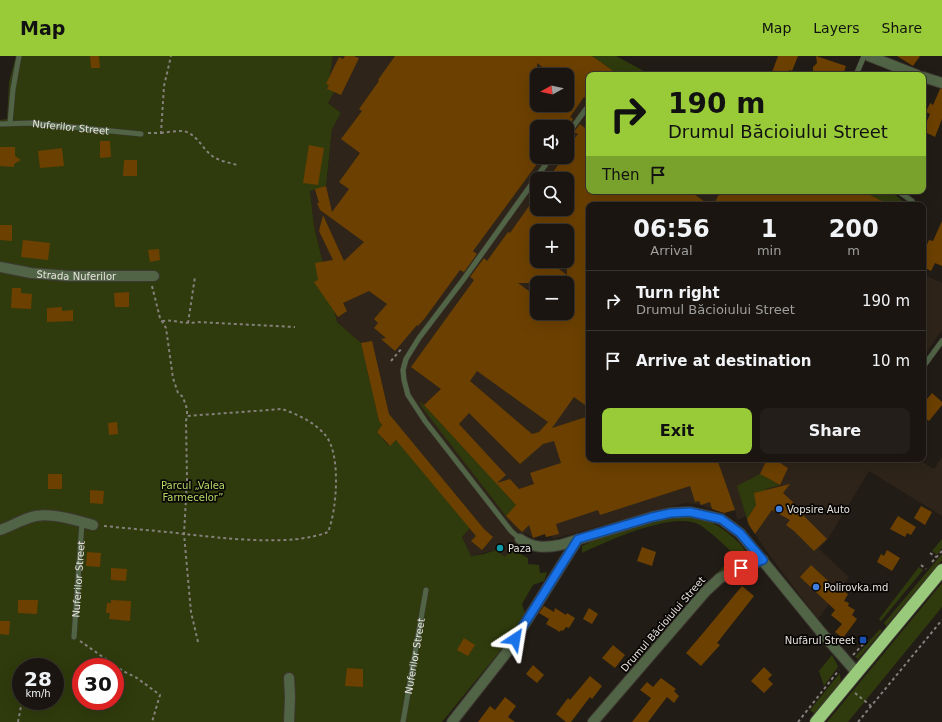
<!DOCTYPE html>
<html lang="en">
<head>
<meta charset="utf-8">
<style>
  :root { --surface:#1a1510; --page:#231e19; --text:#f1f3f6; --muted:#9f9f9f; --line:#383430; --accent:#98cb37 }
  body { margin:0; font-family:"DejaVu Sans",sans-serif; background:var(--page); color:var(--text); height:100vh; display:flex; flex-direction:column; font-size:15px; white-space:nowrap }
  * { box-sizing:border-box; margin:0 }
  p { font-size:13px; color:var(--muted) }
  .icon { flex:none; width:22px; height:22px; fill:none; stroke:currentColor; stroke-width:2; stroke-linecap:round; stroke-linejoin:round }
  .map { position:relative; flex:1; overflow:hidden }
  .drawer { position:absolute; left:586px; top:146px; width:340px; height:260px; display:flex; flex-direction:column; background:var(--surface); border-radius:8px; box-shadow:0 4px 16px #0002,0 0 0 1px var(--line) }
  .drawer>* { flex:none }
  .banner { position:absolute; left:586px; top:16px; width:340px; height:122px; border-radius:8px; box-shadow:0 4px 16px #0002,0 0 0 1px var(--line); background:#98cb37; color:#111; overflow:hidden }
  .needle { width:26px; rotate:262deg }
  .fabs { position:absolute; left:530px; top:12px; display:grid; gap:8px }
  .fabs a { display:grid; place-items:center; width:44px; height:44px; border-radius:8px; background:var(--surface); box-shadow:0 4px 16px #0002,0 0 0 1px var(--line); font-size:20px }
  .speed { position:absolute; left:12px; top:602px; display:flex; gap:8px; font-size:20px; font-weight:700; text-align:center }
  .speed>* { display:grid; place-content:center; width:52px; height:52px; border-radius:50%; background:var(--surface); box-shadow:0 4px 16px #0002,0 0 0 1px var(--line); line-height:1 }
  .speed small { font-size:10px; font-weight:400 }
  .speed .limit { border:6px solid #d22; background:#fff; color:#111 }
  .pin { position:absolute; display:grid; place-items:center; width:34px; height:34px; color:#fff; margin:-17px; border-radius:8px; box-shadow:0 2px 6px #0006 }
  .me { position:absolute; width:44px; margin:-22px; rotate:33deg; stroke-linejoin:round; filter:drop-shadow(0 0 3px #0008) }
  .turn { display:flex; align-items:center; gap:14px; height:84px; padding:0 16px; font-size:18px }
  .turn .icon { width:52px; height:52px; stroke-width:2.5 }
  .turn b { display:block; font-size:28px; line-height:34px }
  .then { display:flex; align-items:center; height:38px; padding:0 16px; background:#0003; gap:8px; font-size:15px }
  .eta { display:flex; justify-content:space-evenly; align-items:center; height:68px; text-align:center }
  .eta b { font-size:24px; font-weight:700; line-height:28px }
  .cta { display:flex; gap:8px; margin-top:auto; padding:8px 16px }
  .cta a { flex:1; height:46px; border-radius:8px; background:var(--accent); color:#111; font-size:16px; font-weight:700; line-height:46px; text-align:center }
  .cta a+a { background:var(--page); color:var(--text) }
  ul { padding:0; list-style:none }
  li { display:flex; align-items:center; gap:12px; height:60px; padding:0 16px; border-top:1px solid var(--line) }
  li div { flex:1 }
  li b { display:block; font-size:15px }
  li em { font-style:normal }
  header { display:flex; align-items:center; gap:24px; box-sizing:border-box; height:56px; padding:0 20px; background:var(--accent); color:#111 }
  header strong { font-size:19px }
  nav { display:flex; gap:22px; margin-inline-start:auto; font-size:14px }
  .map>svg:first-child { display:block }
</style>
</head>
<body>
<header>
<strong>Map</strong>
<nav><a>Map</a><a>Layers</a><a>Share</a></nav>
</header>
<div class="map">
<svg width="942" height="666" viewBox="0 0 942 666">
  <rect width="100%" height="100%" fill="#221c16"/>
  <!-- built -->
  <g fill="#2e2419" fill-rule="evenodd">
    <path d="M333,0H616L651,19H589V135H886L904,149H589V403H917L934,413L942,401V460L869,415L828,483L819,493L849,521L818,563L770,500L749,469L746,460L737,464L735,454L724,457L701,449L685,447L553,483L552,480L546,481L545,478L533,482L525,477L505,501L496,494L471,500L462,481L469,472L397,384L390,390L377,376L382,369L379,365L361,288L337,266L314,170L310,134L326,130L332,73L341,57L328,47L326,28L329,24ZM537,19H567V49H537ZM537,71H567V101H537ZM537,123H567V153H537ZM537,175H567V205H537ZM537,227H567V257H537Z"/>
    <path d="M923,218L942,227V274L923,301Z"/>
  </g>
  <!-- green -->
  <g fill="#2f3b0c" fill-rule="evenodd">
    <path d="M16,0H333L329,24L327,28L329,29L328,33L334,36L328,47L341,57L332,73L326,130L310,135L314,170L337,266L361,287L379,365L382,369L377,376L389,390L397,384L470,472L462,481L471,500L484,498L496,494L505,501L511,493L528,502V508L539,509L540,517L547,516L544,525L533,529L522,548L525,557L505,589L442,666H0V64L7,63L9,26ZM21,611H55V645H21ZM81,611H115V645H81Z"/>
    <path d="M592,0H616L651,19H619Z"/>
    <path d="M862,135H890L908,149H890Z"/>
    <path d="M420,345L424,349L532,466L513,453L506,460L421,350Z"/>
    <path d="M760,418L780,429L766,433L747,463L737,430Z"/>
    <path d="M677,461C704,461 714,465 734,482C740,488 744,491 747,499L740,509L707,527L735,499C724,489 712,477 700,469C675,454 607,485 582,497V490C612,475 645,467 677,461Z"/>
    <path d="M942,483V492L937,499L932,495Z"/>
    <path d="M942,498V504L886,570L884,567Z"/>
    <path d="M919,511L923,514L881,565L879,563Z"/>
    <path d="M942,527V551L852,661L848,666H827Z"/>
    <path d="M880,573L882,575L858,603L855,601Z"/>
    <path d="M832,599L837,608L838,611L824,630L819,615Z"/>
    <path d="M840,617L841,628L816,659L810,654Z"/>
  </g>
  <!-- building -->
  <g fill="#6c4000" fill-rule="evenodd">
    <path d="M90,0H99L100,12H91Z"/>
    <path d="M345,0H354L359,2L341,39L327,33L329,29L326,28L339,1L343,3Z"/>
    <path d="M395,0H592L619,19H589V44L584,41L570,61L573,63L568,71H537V108L473,195L477,198L464,216L460,214L425,262L418,270L417,269L395,295L381,283L386,282L374,272L378,267L374,263L387,248L369,235L343,247L347,255L338,261L314,226L318,224L315,207L333,204L319,175L323,159L344,205L364,186L320,154L317,147H319L315,133L326,130L332,156L349,133L339,126L360,97L341,83L362,55L359,53L379,25L378,24ZM537,7L554,19H567V49H537Z"/>
    <path d="M778,0H798L792,15L789,14L787,19H771Z"/>
    <path d="M816,0L846,10L843,19H821L813,16V11L817,7Z"/>
    <path d="M897,0H920L913,10Z"/>
    <path d="M940,33H942V63L935,81L923,75L930,58L926,56L930,47L933,49Z"/>
    <path d="M580,68L589,75V135H690L709,149H589V352L574,341L552,372L589,360V403H717L735,454L724,457L712,453L710,446L701,449L699,445L695,446L690,430L600,459L598,454L556,468L559,478L546,481L545,478L533,482L529,469L522,476L506,460L516,449L424,349L441,333L411,311L474,224L470,221L484,202L487,205L508,176L510,177L529,150L534,153H567V123H548L558,109L556,108L561,101H567V92L578,78L574,76ZM537,175H567V219L548,205H537ZM518,227H567V257H537V241ZM477,315L548,366L539,376L532,378L470,325ZM469,357L520,408L543,388L554,385L561,407L530,417L534,428L519,433L510,423L497,427L506,419L459,368Z"/>
    <path d="M100,85H110L111,101L100,102Z"/>
    <path d="M309,89L324,92L318,129L303,127Z"/>
    <path d="M0,91H15V100L21,104L14,108V111L0,110Z"/>
    <path d="M62,92L64,110L40,112L38,95Z"/>
    <path d="M124,104H137V120H123Z"/>
    <path d="M721,135H862L890,149H713Z"/>
    <path d="M942,165V210L935,207L931,215L923,211V198L929,184L933,185Z"/>
    <path d="M0,169H12V185L0,184Z"/>
    <path d="M23,184L50,187L48,204L21,201Z"/>
    <path d="M159,193L160,204L150,206L148,194Z"/>
    <path d="M12,232H21V237L32,238L31,253L11,252Z"/>
    <path d="M129,236V251H115L114,237Z"/>
    <path d="M62,251V255L73,254V265L47,266V252Z"/>
    <path d="M372,285L389,358L484,473L493,481L482,494L471,485L476,480L396,384L390,390L377,376L382,369L379,365L361,287Z"/>
    <path d="M932,337L942,346V349L929,365L923,360V348Z"/>
    <path d="M117,366L118,378L109,379L108,367Z"/>
    <path d="M767,403H782L780,407L788,412L780,429L760,418Z"/>
    <rect x="48" y="418" width="14" height="15"/>
    <path d="M790,428L783,437L795,448L794,449L804,457L803,459L827,483L814,495L794,475L786,469L790,464L772,454L755,478L749,469L747,463L756,449L754,437Z"/>
    <path d="M90,434L104,435L103,448L90,447Z"/>
    <path d="M921,450L932,456L925,469L914,462Z"/>
    <path d="M898,460L916,471L911,479L907,477L905,481L890,473Z"/>
    <path d="M642,491L656,496L652,510L637,505Z"/>
    <path d="M887,494L900,502L892,515L877,506L881,498L884,500Z"/>
    <path d="M87,496L101,497L100,511L86,510Z"/>
    <path d="M811,509L839,535L840,533L848,538L844,545L849,547L848,550L855,554L852,559L857,563L843,582L835,576L842,568L831,559L835,554L800,521Z"/>
    <path d="M111,512L127,513L126,525L111,524Z"/>
    <path d="M742,530L754,540L717,587L720,589L701,610L686,597L704,576Z"/>
    <path d="M18,544H38L37,558L18,557Z"/>
    <path d="M111,544L131,545L130,565L109,563L110,557H106L107,547H111Z"/>
    <path d="M544,550L554,556L555,552L566,559L567,557L575,562L569,572L566,571L563,575L561,574L560,576L546,568L549,563L539,557Z"/>
    <path d="M589,552L598,558L592,568L583,563Z"/>
    <path d="M0,565H10L9,579L0,578Z"/>
    <path d="M464,582L475,589L468,600L457,594Z"/>
    <path d="M613,589L625,599L615,612L602,602Z"/>
    <path d="M533,609L544,619L537,627L526,618Z"/>
    <path d="M764,611L772,619L768,623L773,628L764,637L751,625Z"/>
    <path d="M347,612L363,613V631L345,630Z"/>
    <path d="M590,620L602,630L592,643L590,641L571,666H566L556,658L568,642L570,644Z"/>
    <path d="M661,622L676,633L674,635L679,640L674,647L667,641L648,666H632L651,642L640,634L647,626L653,631Z"/>
    <path d="M505,641L516,650L508,661L515,666H478L490,650L495,654Z"/>
  </g>
  <g fill="none" stroke-linecap="round" stroke-linejoin="round">
    <defs>
      <g id="lane">
        <path d="M856,19L864,0"/>
        <path d="M10,67L13,33L19,0"/>
        <path id="s1" d="M0,68L32,67L141,78"/>
        <path d="M567,79L586,53"/>
        <path d="M898,135L912,145"/>
        <path d="M923,311L942,285"/>
        <path d="M520,483L511,475L425,365L408,339L404,324L403,314L406,303L419,282L463,224L551,101"/>
        <path id="s2" d="M74,581L82,466"/>
        <path id="s3" d="M403,666L426,534"/>
      </g>
      <g id="street">
        <path d="M869,0L917,19"/>
        <path d="M923,21L942,27"/>
        <path id="s4" d="M0,211L31,217L69,220H154"/>
        <path d="M0,474C12,470 24,462 36,460C53,457 76,464 93,469"/>
        <path d="M520,483C533,492 544,492 560,489L652,461L671,457L690,456L721,463L740,477L821,576L857,617"/>
        <path d="M289,622L290,641L289,666"/>
        <path d="M452,666L507,596L578,483"/>
        <path d="M593,666L706,535L720,522L741,512L763,504"/>
      </g>
      <path id="highway" d="M816,666L942,514"/>
    </defs>
    <!-- lane casing -->
    <use href="#lane" stroke="#3e3832" stroke-width="6"/>
    <!-- street casing -->
    <use href="#street" stroke="#3e3832" stroke-width="12"/>
    <!-- highway casing -->
    <use href="#highway" stroke="#3e3832" stroke-width="14"/>
    <!-- path -->
    <g stroke="#85807b" stroke-width="2" stroke-dasharray="3 3" stroke-linecap="butt">
      <path d="M148,77H161L164,30L171,0"/>
      <path d="M161,77C168,76 176,75 183,75C196,77 202,92 211,99C218,105 228,106 237,109"/>
      <path d="M152,230L160,262L166,272L173,322L178,337L183,341L187,353V360"/>
      <path d="M162,265C175,263 183,269 197,266L295,271"/>
      <path d="M188,267L195,221"/>
      <path d="M391,305L402,292"/>
      <path d="M104,470L177,477L184,478C224,482 291,491 328,476C337,454 341,399 326,380C316,367 297,358 282,353L187,360L186,365L187,424L184,478L191,556L198,586"/>
      <path d="M930,497L936,501"/>
      <path d="M932,506L942,495"/>
      <path d="M921,509L926,513"/>
      <path d="M80,585L123,615L137,622L160,639L152,666"/>
      <path d="M853,599L868,583"/>
      <path d="M855,637L871,650"/>
      <path d="M18,666L22,645"/>
      <path d="M798,666L839,614"/>
      <path d="M858,666L942,564"/>
    </g>
    <!-- lane -->
    <use href="#lane" stroke="#516446" stroke-width="5"/>
    <!-- street -->
    <use href="#street" stroke="#516446" stroke-width="10"/>
    <!-- highway -->
    <use href="#highway" stroke="#99c97b" stroke-width="12"/>
  </g>
  <g fill="none" stroke-linecap="round" stroke-linejoin="round">
    <defs>
      <path id="route" d="M515,583L578,483L652,461L671,457L690,456L721,463L740,477L763,504L741,512"/>
    </defs>
    <!-- route casing -->
    <use href="#route" stroke="#114b97" stroke-width="10"/>
    <!-- route -->
    <use href="#route" stroke="#1a73e8" stroke-width="7"/>
  </g>
  <!-- markers -->
  <g fill="#3f7fe0" stroke="#090705" stroke-width="1.5">
    <circle cx="779" cy="453" r="4"/>
    <circle cx="816" cy="531" r="4"/>
  </g>
  <circle fill="#0f9aa8" stroke="#090705" stroke-width="1.5" cx="500" cy="492" r="4"/>
  <rect fill="#1a4fb4" stroke="#090705" stroke-width="1.5" x="859" y="580" width="8" height="8" rx="2"/>
  <g text-anchor="middle" dominant-baseline="central" stroke-width="3.5" stroke-linejoin="round" paint-order="stroke">
    <!-- street labels -->
    <g font-size="10" fill="#e8e3df" stroke="#090705">
      <text stroke="none"><textPath href="#s1" startOffset="71">Nuferilor Street</textPath></text>
      <text stroke="none"><textPath href="#s4" startOffset="77">Strada Nuferilor</textPath></text>
      <text stroke="none"><textPath href="#s2" startOffset="58">Nuferilor Street</textPath></text>
      <text transform="translate(663 568) rotate(-49)">Drumul Băcioiului Street</text>
      <text stroke="none"><textPath href="#s3" startOffset="67">Nuferilor Street</textPath></text>
    </g>
    <!-- park labels -->
    <g font-size="10" fill="#b7d866" stroke="#090705">
      <text x="193" y="429">Parcul „Valea<tspan x="193" dy="12">Farmecelor”</tspan></text>
    </g>
    <!-- poi labels -->
    <g font-size="10" fill="#e8e3df" stroke="#090705" text-anchor="start">
      <text x="787" y="453">Vopsire Auto</text>
      <text x="508" y="492">Paza</text>
      <text x="824" y="531">Polirovka.md</text>
      <text x="855" y="584" text-anchor="end">Nufărul Street</text>
    </g>
  </g>
</svg>
<div class="fabs">
<a><svg class="needle" viewBox="-14 -14 28 28"><path d="M0-13l5 13h-10z" fill="#e53935"/><path d="M0 13l5-13h-10z" fill="#9f9f9f"/></svg></a>
<a><svg class="icon" aria-label="sound" viewBox="0 0 24 24"><path d="M4 9h4l5-4v14l-5-4H4zM17 9q2 3 0 6"/></svg></a>
<a><svg class="icon" aria-label="search" viewBox="0 0 24 24"><circle cx="10" cy="10" r="6"/><path d="M15 15l6 6"/></svg></a>
<a>+</a>
<a>−</a>
</div>
<div class="speed"><div>28<small>km/h</small></div><div class="limit">30</div></div>
<div class="pin" style="left:741px;top:512px;background:#d93025"><svg class="icon" aria-label="arrive" viewBox="0 0 24 24"><path d="M6 21V4h12l-3 4 3 4H6"/></svg></div>
<svg class="me" style="left:515px;top:583px" viewBox="-20 -20 40 40"><path d="M0-17L14 15 0 8-14 15z" fill="#1a73e8" stroke="#fff" stroke-width="4"/></svg>
<div class="banner">
<div class="turn"><svg class="icon" aria-label="right" viewBox="0 0 24 24"><path d="M7 20v-9h11M14 6l5 5-5 5"/></svg><div><b>190 m</b>Drumul Băcioiului Street</div></div>
<div class="then">Then<svg class="icon" aria-label="arrive" viewBox="0 0 24 24"><path d="M6 21V4h12l-3 4 3 4H6"/></svg></div>
</div>
<section class="drawer">
<div class="eta">
<div><b>06:56</b><p>Arrival</p></div>
<div><b>1</b><p>min</p></div>
<div><b>200</b><p>m</p></div>
</div>
<ul>
<li><svg class="icon" aria-label="right" viewBox="0 0 24 24"><path d="M7 20v-9h11M14 6l5 5-5 5"/></svg><div><b>Turn right</b><p>Drumul Băcioiului Street</p></div><em>190 m</em></li>
<li><svg class="icon" aria-label="arrive" viewBox="0 0 24 24"><path d="M6 21V4h12l-3 4 3 4H6"/></svg><div><b>Arrive at destination</b></div><em>10 m</em></li>
</ul>
<div class="cta"><a>Exit</a><a>Share</a></div>
</section>
</div>
</body>
</html>
